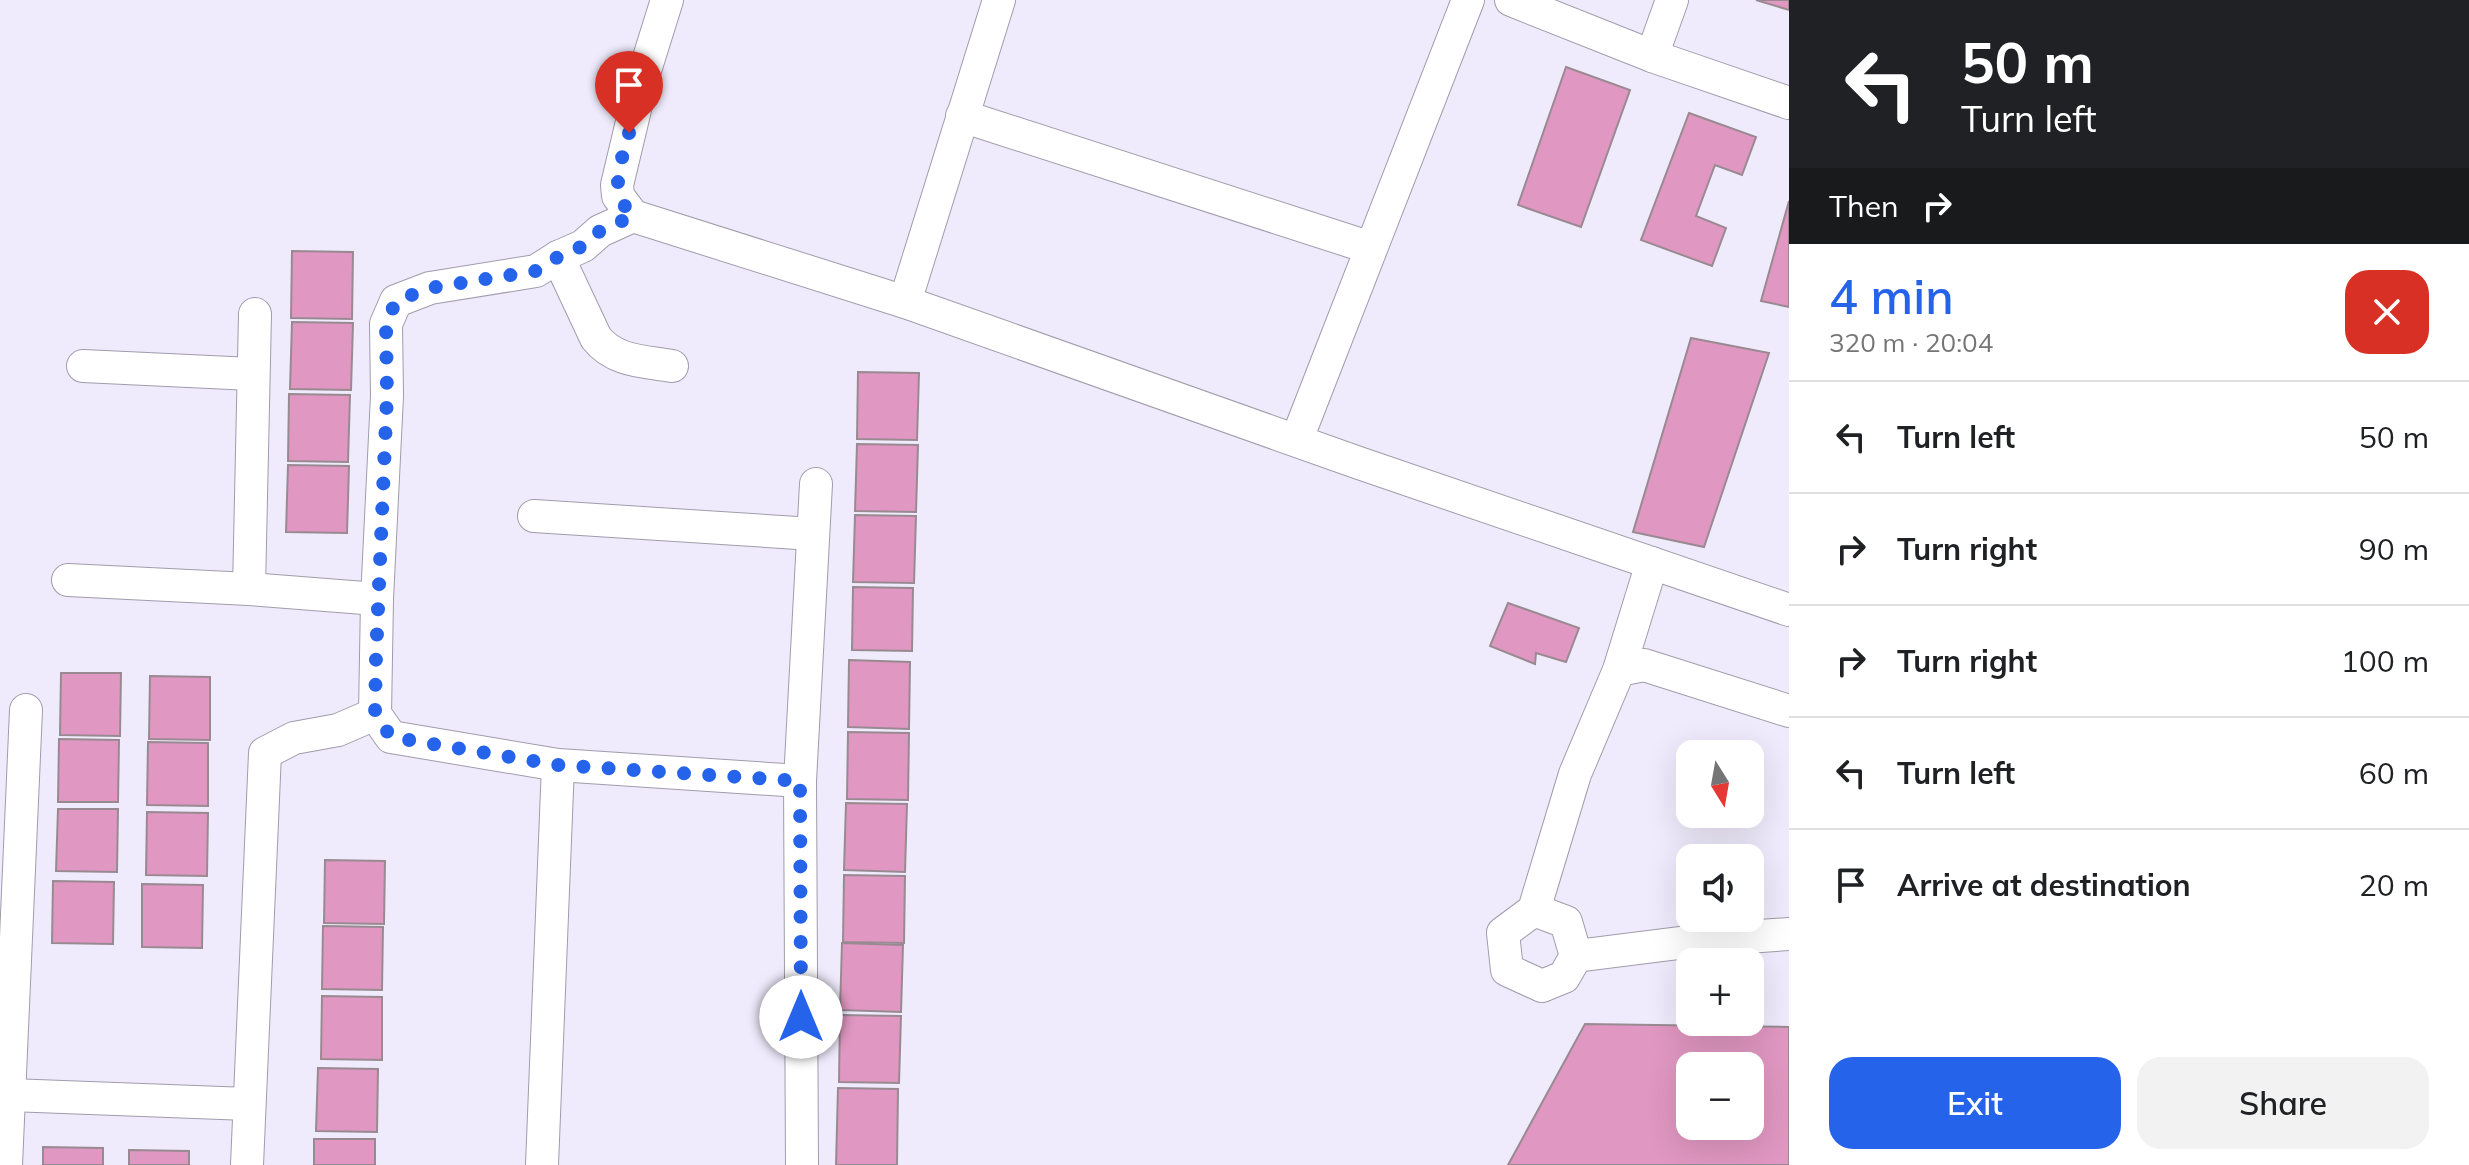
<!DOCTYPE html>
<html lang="en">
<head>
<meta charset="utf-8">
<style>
  :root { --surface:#fff; --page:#f2f2f2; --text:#202124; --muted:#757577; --line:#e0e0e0; --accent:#2563eb }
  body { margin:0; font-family:Mulish,sans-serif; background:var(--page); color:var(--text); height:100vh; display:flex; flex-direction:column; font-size:30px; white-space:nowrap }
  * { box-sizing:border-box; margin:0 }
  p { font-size:26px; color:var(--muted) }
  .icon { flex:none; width:44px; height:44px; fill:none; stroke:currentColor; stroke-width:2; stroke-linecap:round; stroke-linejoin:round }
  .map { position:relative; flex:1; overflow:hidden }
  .details { display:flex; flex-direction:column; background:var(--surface); width:680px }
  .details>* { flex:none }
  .banner { background:#202124; color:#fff; overflow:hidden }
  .needle { width:52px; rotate:169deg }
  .tools { position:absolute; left:1676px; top:740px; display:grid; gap:16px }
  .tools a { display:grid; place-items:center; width:88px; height:88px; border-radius:16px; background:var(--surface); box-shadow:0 8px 32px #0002; font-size:40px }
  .pin { position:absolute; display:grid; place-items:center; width:68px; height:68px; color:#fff; margin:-82px -34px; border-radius:50% 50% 50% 0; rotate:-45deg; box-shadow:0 0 8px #0007 }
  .pin .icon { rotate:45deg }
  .me { position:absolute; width:88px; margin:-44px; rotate:0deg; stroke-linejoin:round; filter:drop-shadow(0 0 6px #0008) }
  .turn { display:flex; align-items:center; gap:28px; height:168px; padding:0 40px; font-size:36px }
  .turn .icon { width:104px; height:104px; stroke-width:2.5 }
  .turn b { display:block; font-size:56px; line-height:68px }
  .then { display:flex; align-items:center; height:76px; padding:0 40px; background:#0003; gap:16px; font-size:30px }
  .round { display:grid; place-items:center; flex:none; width:84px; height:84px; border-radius:24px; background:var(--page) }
  .headline { display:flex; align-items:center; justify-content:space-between; height:136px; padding:0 40px }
  h1 { font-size:48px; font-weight:600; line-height:60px; color:var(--accent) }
  .action { display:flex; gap:16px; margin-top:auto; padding:16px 40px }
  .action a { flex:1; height:92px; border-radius:24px; background:var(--accent); color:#fff; font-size:32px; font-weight:600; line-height:92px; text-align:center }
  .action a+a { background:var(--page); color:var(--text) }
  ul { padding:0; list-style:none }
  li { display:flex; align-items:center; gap:24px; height:112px; padding:0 40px; border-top:2px solid var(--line) }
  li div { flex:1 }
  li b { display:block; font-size:30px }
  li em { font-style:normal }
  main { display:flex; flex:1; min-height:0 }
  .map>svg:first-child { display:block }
</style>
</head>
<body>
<main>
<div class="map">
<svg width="1789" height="1165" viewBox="0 0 1789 1165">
  <rect width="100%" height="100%" fill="#efebfc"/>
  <!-- building -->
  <g fill="#e097c1" stroke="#998a92" stroke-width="2" fill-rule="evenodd">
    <path d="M1756,0H1789V10Z"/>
    <path d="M1566,67L1630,90L1581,227L1518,205Z"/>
    <path d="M1689,113L1756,137L1742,175L1715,165L1696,216L1726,228L1712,266L1641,240Z"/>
    <path d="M1789,201V307L1761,301Z"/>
    <path d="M292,251L353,252L352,319L291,318Z"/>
    <path d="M292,322L353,323L351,390L290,389Z"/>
    <path d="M1691,338L1769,353L1704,547L1633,532Z"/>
    <path d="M858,372L919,373L917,440L857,439Z"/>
    <path d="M289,394L350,395L348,462L288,461Z"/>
    <path d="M857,444L918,445L916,512L855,511Z"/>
    <path d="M288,465L349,466L347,533L286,532Z"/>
    <path d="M855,515L916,516L914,583L853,582Z"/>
    <path d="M853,587L913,588L912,651L852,650Z"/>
    <path d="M1508,603L1579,628L1566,662L1536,653L1535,664L1490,646Z"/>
    <path d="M849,660L910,662L909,729L848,727Z"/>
    <path d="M61,673H121L120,736L60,735Z"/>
    <path d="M150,676L210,677V740L149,739Z"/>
    <path d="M848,732L909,733L908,800L847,799Z"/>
    <path d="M59,739L119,740L118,802H58Z"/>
    <path d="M148,742L208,743V806L147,805Z"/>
    <path d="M846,803L907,804L905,872L844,870Z"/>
    <path d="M58,809H118L117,872L56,871Z"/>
    <path d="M147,812L208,813L207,876L146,875Z"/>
    <path d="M325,860L385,861L384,924L324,923Z"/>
    <path d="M844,875L905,876L904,943L843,942Z"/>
    <path d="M53,881L114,882L113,944L52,943Z"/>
    <path d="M142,884L203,885L202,948L142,947Z"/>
    <path d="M323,926L383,927L382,990L322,989Z"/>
    <path d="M842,943L903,945L901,1012L840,1010Z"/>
    <path d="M322,996L382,997V1060L321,1059Z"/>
    <path d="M840,1015L901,1016L899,1083L839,1082Z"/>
    <path d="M1585,1024L1789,1027V1165H1508ZM1690,1066H1750V1126H1690Z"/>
    <path d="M318,1068L378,1069L377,1132L316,1131Z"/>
    <path d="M838,1088L898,1089L897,1165H836Z"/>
    <rect x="314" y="1139" width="61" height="26"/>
    <path d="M43,1147L103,1148V1165H43Z"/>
    <path d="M129,1150L189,1151V1165H129Z"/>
  </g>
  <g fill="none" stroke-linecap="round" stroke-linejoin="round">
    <defs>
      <g id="minor">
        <path d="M667,0L642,80L617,185L618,196L633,216L905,302L1359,463L1789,610"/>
        <path d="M1511,0L1652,56L1789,103"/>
        <path d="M1652,56L1672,0"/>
        <path d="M962,116L1371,248"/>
        <path d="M633,216L600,231L583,246L558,257L536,271L430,288L396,301L386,324L387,396L377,599L375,714L391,737L558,765L800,781"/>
        <path d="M558,257L596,338C615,362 644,361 672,366"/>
        <path d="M905,302L999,0"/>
        <path d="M83,366L252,374"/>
        <path d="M1297,439L1468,0"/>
        <path d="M534,516L813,534"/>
        <path d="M68,580L249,589L377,599"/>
        <path d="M249,589L255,314"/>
        <path d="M1619,670L1652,563"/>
        <path d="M1534,910L1566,922L1576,956L1564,977L1542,986L1507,970L1503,933L1534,910L1575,774L1619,670L1644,665L1789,711"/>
        <path d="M1576,956L1703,940L1789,934"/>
        <path d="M10,1095L248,1104"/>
        <path d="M6,1165L26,710"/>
        <path d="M247,1165L265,753L294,738L338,730L375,714"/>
        <path d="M542,1165L558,765"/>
        <path d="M802,1165L800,781L816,484"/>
      </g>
    </defs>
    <!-- minor casing -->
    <use href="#minor" stroke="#a09cab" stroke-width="34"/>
    <!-- minor -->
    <use href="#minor" stroke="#fff" stroke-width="32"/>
  </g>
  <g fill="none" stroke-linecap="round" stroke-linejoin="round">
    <!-- route -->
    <path stroke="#2563eb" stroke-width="14" stroke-dasharray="0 25.2" d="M629,133C621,165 607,190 633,216L600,231L583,246L558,257L536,271L430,288L396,301L386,324L387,396L376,657L375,714L391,737L558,765L800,781L801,1017"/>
  </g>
</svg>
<div class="tools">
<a><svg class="needle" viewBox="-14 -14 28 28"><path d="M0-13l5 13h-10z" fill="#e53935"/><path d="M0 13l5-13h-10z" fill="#757577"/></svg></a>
<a><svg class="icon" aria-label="sound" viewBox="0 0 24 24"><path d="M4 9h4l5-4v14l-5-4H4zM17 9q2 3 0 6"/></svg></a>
<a>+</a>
<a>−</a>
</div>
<div class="pin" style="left:629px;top:133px;background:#d93025"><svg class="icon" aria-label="arrive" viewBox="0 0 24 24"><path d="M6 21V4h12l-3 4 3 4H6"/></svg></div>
<svg class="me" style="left:801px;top:1017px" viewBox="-20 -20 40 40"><circle r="19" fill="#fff"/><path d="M0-13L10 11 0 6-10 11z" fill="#2563eb"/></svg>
</div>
<section class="details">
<div class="banner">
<div class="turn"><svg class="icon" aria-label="left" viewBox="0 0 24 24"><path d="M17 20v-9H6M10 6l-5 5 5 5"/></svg><div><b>50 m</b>Turn left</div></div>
<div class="then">Then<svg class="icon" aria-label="right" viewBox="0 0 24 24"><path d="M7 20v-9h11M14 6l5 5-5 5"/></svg></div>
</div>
<div class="headline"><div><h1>4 min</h1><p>320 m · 20:04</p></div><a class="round" style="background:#d93025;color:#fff"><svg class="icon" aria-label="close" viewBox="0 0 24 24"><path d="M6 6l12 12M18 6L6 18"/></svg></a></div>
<ul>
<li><svg class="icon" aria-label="left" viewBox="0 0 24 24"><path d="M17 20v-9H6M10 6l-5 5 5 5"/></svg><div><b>Turn left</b></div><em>50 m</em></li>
<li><svg class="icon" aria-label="right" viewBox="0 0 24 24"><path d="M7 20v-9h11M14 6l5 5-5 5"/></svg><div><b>Turn right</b></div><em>90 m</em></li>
<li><svg class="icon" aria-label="right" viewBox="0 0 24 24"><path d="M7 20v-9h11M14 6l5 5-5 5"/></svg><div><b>Turn right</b></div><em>100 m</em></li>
<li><svg class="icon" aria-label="left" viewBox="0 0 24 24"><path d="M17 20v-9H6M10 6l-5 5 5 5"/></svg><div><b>Turn left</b></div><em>60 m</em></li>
<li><svg class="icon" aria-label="arrive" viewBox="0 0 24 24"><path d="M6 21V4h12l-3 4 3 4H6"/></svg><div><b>Arrive at destination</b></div><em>20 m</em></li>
</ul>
<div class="action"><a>Exit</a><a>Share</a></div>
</section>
</main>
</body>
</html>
